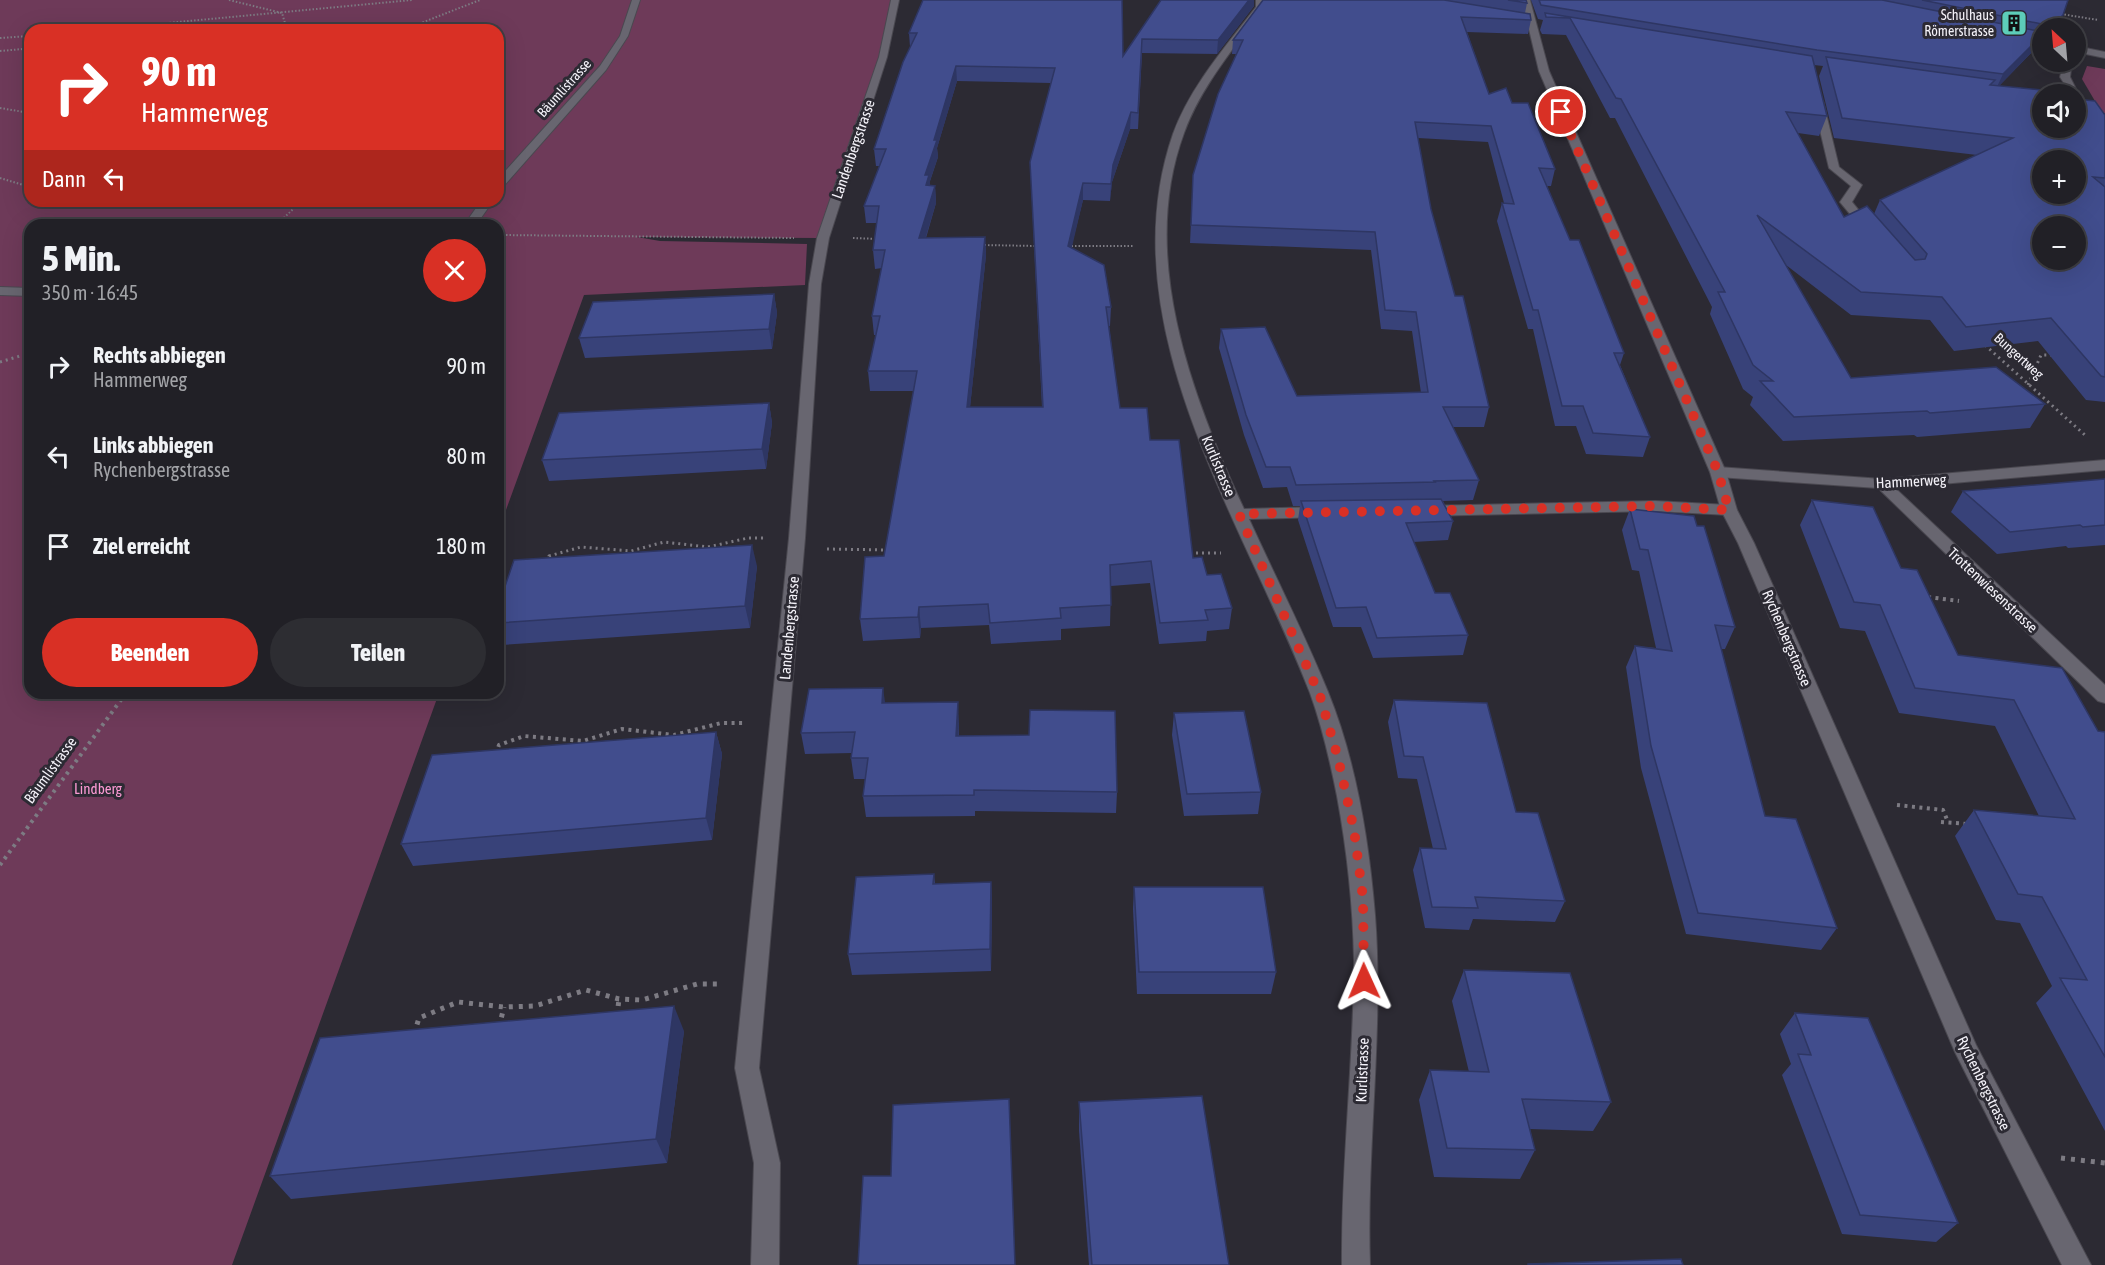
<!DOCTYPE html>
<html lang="de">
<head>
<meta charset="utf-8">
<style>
  :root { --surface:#212026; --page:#2d2d32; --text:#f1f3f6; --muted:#a2a3a7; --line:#3e3e43; --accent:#d93025 }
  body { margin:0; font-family:"Asap Condensed",sans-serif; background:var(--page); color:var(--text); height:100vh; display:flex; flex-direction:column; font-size:22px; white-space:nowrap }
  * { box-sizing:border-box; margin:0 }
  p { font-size:20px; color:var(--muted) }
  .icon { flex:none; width:33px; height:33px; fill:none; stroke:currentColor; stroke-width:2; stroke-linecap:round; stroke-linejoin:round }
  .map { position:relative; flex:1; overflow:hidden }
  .details { position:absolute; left:24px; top:219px; width:480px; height:480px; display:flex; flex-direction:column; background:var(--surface); border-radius:18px; box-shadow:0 6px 24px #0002,0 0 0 2px var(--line) }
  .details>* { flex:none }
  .hud { position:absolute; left:24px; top:24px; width:480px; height:183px; border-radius:18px; box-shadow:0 6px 24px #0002,0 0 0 2px var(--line); background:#d93025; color:#fff; overflow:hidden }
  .needle { width:39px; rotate:334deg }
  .fabs { position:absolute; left:2032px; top:18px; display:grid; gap:12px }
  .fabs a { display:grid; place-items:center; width:54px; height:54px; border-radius:50%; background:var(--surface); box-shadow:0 6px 24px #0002,0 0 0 2px var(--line); font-size:30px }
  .pin { position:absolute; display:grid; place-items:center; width:51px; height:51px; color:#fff; margin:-26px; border:3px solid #fff; border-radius:50%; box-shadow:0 2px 6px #0007 }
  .me { position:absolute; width:66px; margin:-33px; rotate:359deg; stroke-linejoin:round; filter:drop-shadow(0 0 4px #0008) }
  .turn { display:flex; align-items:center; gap:21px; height:126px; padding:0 18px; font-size:27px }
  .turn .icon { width:78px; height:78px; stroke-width:2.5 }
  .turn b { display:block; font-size:42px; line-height:51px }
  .then { display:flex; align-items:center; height:57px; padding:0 18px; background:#0003; gap:12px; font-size:22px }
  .round { display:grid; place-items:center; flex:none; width:63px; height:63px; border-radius:32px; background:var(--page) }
  .overview { display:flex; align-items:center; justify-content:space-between; height:102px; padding:0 18px }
  h1 { font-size:36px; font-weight:800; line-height:45px }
  .button { display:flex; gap:12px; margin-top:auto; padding:12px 18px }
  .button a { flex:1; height:69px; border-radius:36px; background:var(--accent); color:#fff; font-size:24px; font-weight:800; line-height:69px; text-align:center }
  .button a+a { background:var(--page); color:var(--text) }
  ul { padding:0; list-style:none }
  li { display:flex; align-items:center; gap:18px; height:90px; padding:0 18px }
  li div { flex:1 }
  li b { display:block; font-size:22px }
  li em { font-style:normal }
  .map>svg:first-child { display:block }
</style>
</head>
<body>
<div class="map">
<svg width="2105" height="1265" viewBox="0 0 2105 1265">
  <rect width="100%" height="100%" fill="#2c2a33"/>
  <!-- green -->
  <g fill="#6e3a59">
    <path d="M0,0H895L883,57L823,238L637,237L660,241L807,244L805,285L584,295L498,532V225H470L487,201H498V30H30V201H484L467,225H30V693H439L232,1265H0Z"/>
    <path d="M2087,66L2105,69V113H2102L2082,79Z"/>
  </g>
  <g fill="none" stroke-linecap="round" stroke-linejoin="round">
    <defs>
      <g id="minor">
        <path d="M632,0H640L628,36L606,70L502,188L498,189V179L600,66L620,36Z"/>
        <path d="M891,0H899L887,57L829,238L821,284L805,538L759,1068L780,1163L779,1265H751L754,1163L735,1068L789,538L809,284L817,238L879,57Z"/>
        <path d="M1256,0H1264V7C1235,47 1201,86 1184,133C1138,257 1192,396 1244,509L1323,507L1331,512L1323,517L1249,519C1275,576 1304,633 1328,692C1356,761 1369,841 1375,915C1384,1031 1366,1148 1370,1265H1342C1341,1163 1354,1062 1354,960C1353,905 1347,850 1337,796C1330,761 1322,726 1310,693C1244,522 1107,325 1173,134C1190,87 1226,46 1256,7Z"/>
        <path d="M2076,46L2105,52V58L2076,52Z"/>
        <path d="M2064,62H2072L2070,77L2079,95L2105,131V141L2101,140L2076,104V94H2071L2060,77Z"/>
        <path d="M1818,98L1823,101L1839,167L1862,185L1852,202L1873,228V232H1865L1840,202L1851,186L1829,168L1813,101Z"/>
        <path d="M481,201H493L476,225H464Z"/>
        <path d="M0,287L30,288V296L0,295Z"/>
        <path d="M2105,460V470L1895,488L2105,685V703L2098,701L1878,488L1718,477L1710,472L1718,467L1882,479Z"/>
        <path d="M1655,501L1729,505L1737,510L1729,515L1655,511L1422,516L1414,511L1422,506Z"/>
      </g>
      <path id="tertiary" d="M1522,0H1530L1549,71L1726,472L1737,510L1754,543L1976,1045L2091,1265H2062L1955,1052L1738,543L1721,510L1710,472L1539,71Z"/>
    </defs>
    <!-- minor casing -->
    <use href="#minor" stroke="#4a4850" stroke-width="2"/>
    <!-- tertiary casing -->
    <use href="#tertiary" stroke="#4a4850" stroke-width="2"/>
    <!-- path-far3 -->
    <g stroke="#7d7b83" stroke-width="2" stroke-dasharray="1.5 2" stroke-linecap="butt">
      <path d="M229,0L282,13L287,30"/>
      <path d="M2061,14L2098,20"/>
      <path d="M93,30L412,0"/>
      <path d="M403,30L480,0"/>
      <path d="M0,38L30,36"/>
      <path d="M0,51L23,49L30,52"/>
      <path d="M0,108L30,113"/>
      <path d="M0,178L30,187"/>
      <path d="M276,225L302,201"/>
      <path d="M499,235L794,238"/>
      <path d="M853,238L878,239"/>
      <path d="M981,245L1037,246"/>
      <path d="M1068,246H1133"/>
    </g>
    <!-- path-far2 -->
    <g stroke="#7d7b83" stroke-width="3" stroke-dasharray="2 4" stroke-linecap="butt">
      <path d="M1985,345L2086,436"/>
      <path d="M0,362L30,353"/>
      <path d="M2028,385L2041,355H2053"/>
      <path d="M827,549L888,550"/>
      <path d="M1190,553H1221"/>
      <path d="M550,562L549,556L581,547L631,551L664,542L708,547L748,538H767"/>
    </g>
    <!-- path-far1 -->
    <g stroke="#7d7b83" stroke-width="4" stroke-dasharray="3 4.5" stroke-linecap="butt">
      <path d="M1928,597L1959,601"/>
      <path d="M496,754L499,745L524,736L583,741L622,729L674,735L721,723H746"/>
      <path d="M1897,805L1943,810L1948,822"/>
      <path d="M1941,822L1968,824"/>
      <path d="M0,865L126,693"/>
    </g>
    <!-- path -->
    <g stroke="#7d7b83" stroke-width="5" stroke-dasharray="4 6" stroke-linecap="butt">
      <path d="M617,1016L619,999"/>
      <path d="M499,1027L504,1007"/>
      <path d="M414,1034L419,1018L458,1002L504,1007L535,1006L586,990L619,999L642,1000L697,984H719"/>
      <path d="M2061,1158L2105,1163"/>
    </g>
    <!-- minor -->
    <use href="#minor" fill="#686670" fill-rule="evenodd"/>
    <!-- tertiary -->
    <use href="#tertiary" fill="#686670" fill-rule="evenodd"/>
  </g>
  <!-- wall -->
  <g fill="#384279" fill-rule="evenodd">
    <path d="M923,0L1123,56L1161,0L1254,6L1217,54L1142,53L1138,129H1130L1112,182L1110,201L1083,200L1071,248L1111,307L1110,326H1109L1120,408L1150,440L1193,558L1232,608L1229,629L1207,631L1206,641L1159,644L1150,583L1111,586L1110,626L1061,629V640L991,644L989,625L921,628L920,638L863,641L860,619L884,556L914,391H870L868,371L876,335H874L872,316L882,268L875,269L873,250L877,223H866L864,206L880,166H876L874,149L910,47L909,33ZM957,81L1051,83L1030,162L1042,407H970L986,255L985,237L926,238L936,203L935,186H930V181L938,157L937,148Z"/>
    <path d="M1263,0H1526L1527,3L1525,13L1531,20L1528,34L1467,32L1489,94L1512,103L1555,169L1551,186H1547L1570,240L1624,353L1620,365L1650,437L1643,457L1586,454L1576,426H1555L1533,329H1528L1497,221L1502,203H1504L1488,142L1418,138L1431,209L1455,296L1489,407L1484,427H1453L1479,480L1473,500L1443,501L1453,521L1448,540L1413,542L1435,593L1468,635L1463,655L1373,658L1361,627H1333L1298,520L1300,506H1293L1287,487L1263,488L1244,435L1219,348L1221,329L1297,396L1421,393L1412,331L1381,329L1371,250L1190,243L1193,175L1236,54H1232L1233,40Z"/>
    <path d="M1531,0H2068L2057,28H2043V40L2041,39L2037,47L1999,86L2043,94L2105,115V402L2086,400L2038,341L1954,351L1930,320L1851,315L1786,265L1851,378L2045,404L2030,428L1917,437L1914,435L1783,441L1750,405L1753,397L1743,389L1710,314L1712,307L1615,118H1610L1566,35L1542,34L1540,30L1543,20L1538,19ZM1814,65L1823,66L1819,76L1834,138L1977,155L1880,200L1874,214L1844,217L1798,133L1819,136L1827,116Z"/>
    <path d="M774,294L777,313L772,349L585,358L579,338Z"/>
    <path d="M769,403L772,423L766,469L549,481L542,460Z"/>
    <path d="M2105,479V545L2068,548L2066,546L1997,554L1951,512L1963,491Z"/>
    <path d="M1812,500L1901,568L1958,655L2098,731L2105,732V1131L2036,1003L2052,986L2020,923L1996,920L1955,836L1974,810L2039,816L1995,726L1899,713L1865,631L1840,628L1800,525Z"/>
    <path d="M1630,509L1697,526L1735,627L1725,649H1721L1765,816L1837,928L1821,950L1686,934L1641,768L1626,667L1635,646L1656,648L1639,571L1632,570L1622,530Z"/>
    <path d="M757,566L750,628L501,645L498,638V607Z"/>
    <path d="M1394,700L1516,812L1565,901L1555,922L1473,919L1469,930L1425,928L1413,870L1420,848L1433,849L1417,779L1398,778L1388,722Z"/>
    <path d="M885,703L959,723V736L1117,792L1116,813L975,811V816L866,817L863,796L865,779H854L851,758L852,753L805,754L801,733Z"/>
    <path d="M1174,713L1261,792L1258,814L1184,816L1172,735Z"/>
    <path d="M716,732L722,754L712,840L413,866L401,844Z"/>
    <path d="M934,874L935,884L991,882L992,904L991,971L852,975L848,954Z"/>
    <path d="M1134,887L1276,972L1271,994H1137L1133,909Z"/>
    <path d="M1464,970L1611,1102L1593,1131L1530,1129L1535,1150L1520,1179L1434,1177L1419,1100L1430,1070L1469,1072L1452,1001Z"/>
    <path d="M1795,1013L1958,1223L1936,1242L1842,1234L1782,1075L1791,1064L1780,1034Z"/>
    <path d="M684,1031L667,1163L291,1199L270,1176Z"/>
    <path d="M1079,1102L1229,1265H1089L1079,1131Z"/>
  </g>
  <!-- shaded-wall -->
  <g fill="#2e3663">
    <path d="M1249,0H1254V6L1217,54L1218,40Z"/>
    <path d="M2063,15L2057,28H2051L2052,26Z"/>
    <path d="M2043,34L2037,47L1996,89L2003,74Z"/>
    <path d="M956,66L957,81L937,148L938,157L930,181V192H926L925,175L934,140Z"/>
    <path d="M1131,112L1130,129L1112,182L1110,201L1111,184L1113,165Z"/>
    <path d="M1083,183V200L1068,264V246Z"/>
    <path d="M935,186L936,203L920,256L919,238Z"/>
    <path d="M985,237L986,255L968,427L967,407Z"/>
    <path d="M774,294L777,313L772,349L769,329Z"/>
    <path d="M769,403L772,423L766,469L762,449Z"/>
    <path d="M752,545L757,566L750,628L745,606Z"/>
    <path d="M919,607L921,628L920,638L918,617Z"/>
    <path d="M883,688L886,709L882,703Z"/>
    <path d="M958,702L959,723L958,757L956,736Z"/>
    <path d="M716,732L722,754L712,840L706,818Z"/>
    <path d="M991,882L992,904L991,971L990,949Z"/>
    <path d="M674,1006L684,1031L667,1163L656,1139Z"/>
  </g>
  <!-- building -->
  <g fill="#414d8d" stroke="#2e3663" stroke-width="1.5" fill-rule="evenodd">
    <path d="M923,0H1122L1123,56L1161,0H1249L1218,40L1142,39L1138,113L1131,112L1113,165L1111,184L1083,183L1068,246L1104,265L1111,307H1106L1120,408H1147L1150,440H1179L1193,558L1202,557L1207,575L1221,574L1232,608L1205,610L1208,620L1160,623L1151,561L1110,565L1111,605L1060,608L1061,618L990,623L988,604L919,607L918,617L860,619L865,557L884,556L917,371H868L880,316H872L885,250H873L879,206H864L886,149H874L903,62L917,33H909ZM956,66L1055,68L1030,162L1043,407H967L985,237L919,238L935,186L926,185L929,175H925L937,140H934Z"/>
    <path d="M1263,0H1444L1530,14L1531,20L1461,17L1489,94L1506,88L1512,103H1528L1555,169L1539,168L1570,240H1579L1624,353H1614L1650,437L1593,433L1583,406H1562L1538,310H1533L1502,203L1514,204L1491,126L1415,122L1431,209L1455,296H1463L1489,407H1443L1479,480L1434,481L1435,482L1296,485L1290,467H1266L1246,415L1221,329L1265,327L1297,396L1428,392L1416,312L1385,310L1375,232L1191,225L1193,175L1218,94L1243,40H1233Z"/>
    <path d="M1508,0H1526L1527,3Z"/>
    <path d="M1539,0H1882L2043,32V34L2003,74L1817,50L1541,5Z"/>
    <path d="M1922,0H2068L2063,15L2052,26Z"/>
    <path d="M1545,13L1812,56L1827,116L1786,112L1844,217L1867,206L1915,260L1925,259L1927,254L1880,200L2013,138L1842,118L1826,57L1995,80L1990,85L2052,91L2054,94H2043V128H2076V99L2095,101L2105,115V178L2093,177L2105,187V377L2101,376L2051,318L1966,327L1942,297L1861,292L1757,215L1851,378L1996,367L2045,404L1930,413L1927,411L1794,417L1760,381H1773L1753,365L1718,292H1725L1621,99L1616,98L1570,18L1546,17ZM2043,160H2076V194H2043ZM2043,226H2076V260H2043Z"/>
    <path d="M774,294L769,329L579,338L593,302Z"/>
    <path d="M769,403L762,449L542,460L559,413Z"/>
    <path d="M2105,479V525L2083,527L2080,525L2010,532L1963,491Z"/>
    <path d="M1441,499L1453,521L1406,523L1435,593H1450L1468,635L1377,638L1366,607L1336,608L1301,501Z"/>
    <path d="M1812,500L1873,507L1901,568L1917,570L1958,655L2062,668L2098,731L2105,732V1057L2060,978L2087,980L2042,897L2018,894L1974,810L2075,819L2014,700L1915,688L1880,605L1854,602Z"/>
    <path d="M1630,509L1694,516L1697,526H1704L1735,627L1715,625L1765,816L1796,819L1837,928L1698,913L1651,746L1635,646L1672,651L1648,550L1640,549Z"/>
    <path d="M752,545L745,606L498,623V607L514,560Z"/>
    <path d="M883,688L882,703L958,702L956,736L1029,735L1030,710L1115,711L1117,792L974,790V795L863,796L868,758H851L855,732L801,733L809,689Z"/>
    <path d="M1394,700L1487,703L1516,812L1538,813L1565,901L1475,897L1478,908L1432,907L1420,848L1446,849L1423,757L1404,756Z"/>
    <path d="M1244,711L1261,792L1187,794L1174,713Z"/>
    <path d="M716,732L706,818L401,844L432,755Z"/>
    <path d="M934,874L933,884L991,882L990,949L848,954L856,877Z"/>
    <path d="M1134,887H1263L1276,972H1139Z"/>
    <path d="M1464,970L1570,973L1611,1102L1522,1099L1535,1150L1447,1148L1430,1070L1489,1072Z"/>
    <path d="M674,1006L656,1139L270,1176L320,1038Z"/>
    <path d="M1795,1013L1868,1018L1958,1223L1860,1215L1798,1054L1811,1055Z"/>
    <path d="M1202,1096L1229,1265H1092L1079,1102Z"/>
    <path d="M1009,1099L1015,1265H858L863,1176H891L893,1105Z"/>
    <path d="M1681,1259L1683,1265H1528V1264Z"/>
  </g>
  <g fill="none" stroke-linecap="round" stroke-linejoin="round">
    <!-- route -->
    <path stroke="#d93025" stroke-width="10" stroke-dasharray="0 18" d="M1364,981L1363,898L1354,830L1338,758L1320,696L1239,514L1655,506L1729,510L1718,472L1561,112"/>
  </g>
  <!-- icons -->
  <defs>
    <symbol id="building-square" viewBox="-11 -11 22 22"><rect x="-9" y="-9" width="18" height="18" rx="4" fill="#5dceb9" stroke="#2c2a33"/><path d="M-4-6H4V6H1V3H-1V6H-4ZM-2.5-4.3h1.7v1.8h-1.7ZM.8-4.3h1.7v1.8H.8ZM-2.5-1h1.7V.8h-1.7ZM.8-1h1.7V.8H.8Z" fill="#111"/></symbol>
  </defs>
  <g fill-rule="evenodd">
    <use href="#building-square" x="1999" y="8" width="30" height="30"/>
  </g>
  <g text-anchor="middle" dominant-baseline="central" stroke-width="6" stroke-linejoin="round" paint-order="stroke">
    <!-- far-poi labels -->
    <g font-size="14" fill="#f4f2f9" stroke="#2c2a33" text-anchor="end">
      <text x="1994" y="15">Schulhaus<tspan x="1994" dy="16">Römerstrasse</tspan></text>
    </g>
    <!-- far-street labels -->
    <g font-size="14" fill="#f4f2f9" stroke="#2c2a33">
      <text transform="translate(564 88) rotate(-48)">Bäumlistrasse</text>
      <text transform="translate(2019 356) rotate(42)">Bungertweg</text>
    </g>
    <!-- street labels -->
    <g font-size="15" fill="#f4f2f9" stroke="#2c2a33">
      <text transform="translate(853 149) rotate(-71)">Landenbergstrasse</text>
      <text transform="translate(1219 466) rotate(67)">Kurlistrasse</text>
      <text transform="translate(1911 481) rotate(-3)">Hammerweg</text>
      <text transform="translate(1993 590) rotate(43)">Trottenwiesenstrasse</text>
      <text transform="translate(789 628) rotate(-85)">Landenbergstrasse</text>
      <text transform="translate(1787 638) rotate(67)">Rychenbergstrasse</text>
      <text transform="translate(50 770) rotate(-54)">Bäumlistrasse</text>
      <text transform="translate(1362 1070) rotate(-88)">Kurlistrasse</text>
      <text transform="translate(1984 1083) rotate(64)">Rychenbergstrasse</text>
    </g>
    <!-- park labels -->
    <g font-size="15" fill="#fb99d3" stroke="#2c2a33">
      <text x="98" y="788">Lindberg</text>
    </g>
  </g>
</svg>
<div class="fabs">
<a><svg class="needle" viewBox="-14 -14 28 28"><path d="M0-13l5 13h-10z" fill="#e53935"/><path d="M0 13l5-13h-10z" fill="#a2a3a7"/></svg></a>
<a><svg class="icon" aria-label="sound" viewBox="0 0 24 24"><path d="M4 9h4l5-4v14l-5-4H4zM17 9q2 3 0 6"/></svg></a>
<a>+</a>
<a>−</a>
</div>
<div class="pin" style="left:1561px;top:112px;background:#d93025"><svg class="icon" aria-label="arrive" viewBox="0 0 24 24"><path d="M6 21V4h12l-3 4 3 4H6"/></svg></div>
<svg class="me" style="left:1364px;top:981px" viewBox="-20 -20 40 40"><path d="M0-17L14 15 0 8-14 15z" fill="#d93025" stroke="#fff" stroke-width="4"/></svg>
<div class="hud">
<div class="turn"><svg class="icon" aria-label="right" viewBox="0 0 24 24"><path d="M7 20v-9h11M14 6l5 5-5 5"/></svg><div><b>90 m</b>Hammerweg</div></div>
<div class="then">Dann<svg class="icon" aria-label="left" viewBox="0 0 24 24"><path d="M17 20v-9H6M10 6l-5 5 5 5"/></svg></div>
</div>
<section class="details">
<div class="overview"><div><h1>5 Min.</h1><p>350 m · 16:45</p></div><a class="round" style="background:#d93025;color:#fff"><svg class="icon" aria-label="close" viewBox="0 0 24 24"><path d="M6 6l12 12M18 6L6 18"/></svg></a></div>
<ul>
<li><svg class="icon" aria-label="right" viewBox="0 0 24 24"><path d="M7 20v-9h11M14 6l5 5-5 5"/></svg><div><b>Rechts abbiegen</b><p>Hammerweg</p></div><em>90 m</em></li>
<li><svg class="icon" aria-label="left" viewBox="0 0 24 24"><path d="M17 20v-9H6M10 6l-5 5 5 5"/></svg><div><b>Links abbiegen</b><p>Rychenbergstrasse</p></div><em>80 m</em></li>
<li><svg class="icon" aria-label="arrive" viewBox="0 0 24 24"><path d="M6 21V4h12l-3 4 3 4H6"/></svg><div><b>Ziel erreicht</b></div><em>180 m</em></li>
</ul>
<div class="button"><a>Beenden</a><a>Teilen</a></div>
</section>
</div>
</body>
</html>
